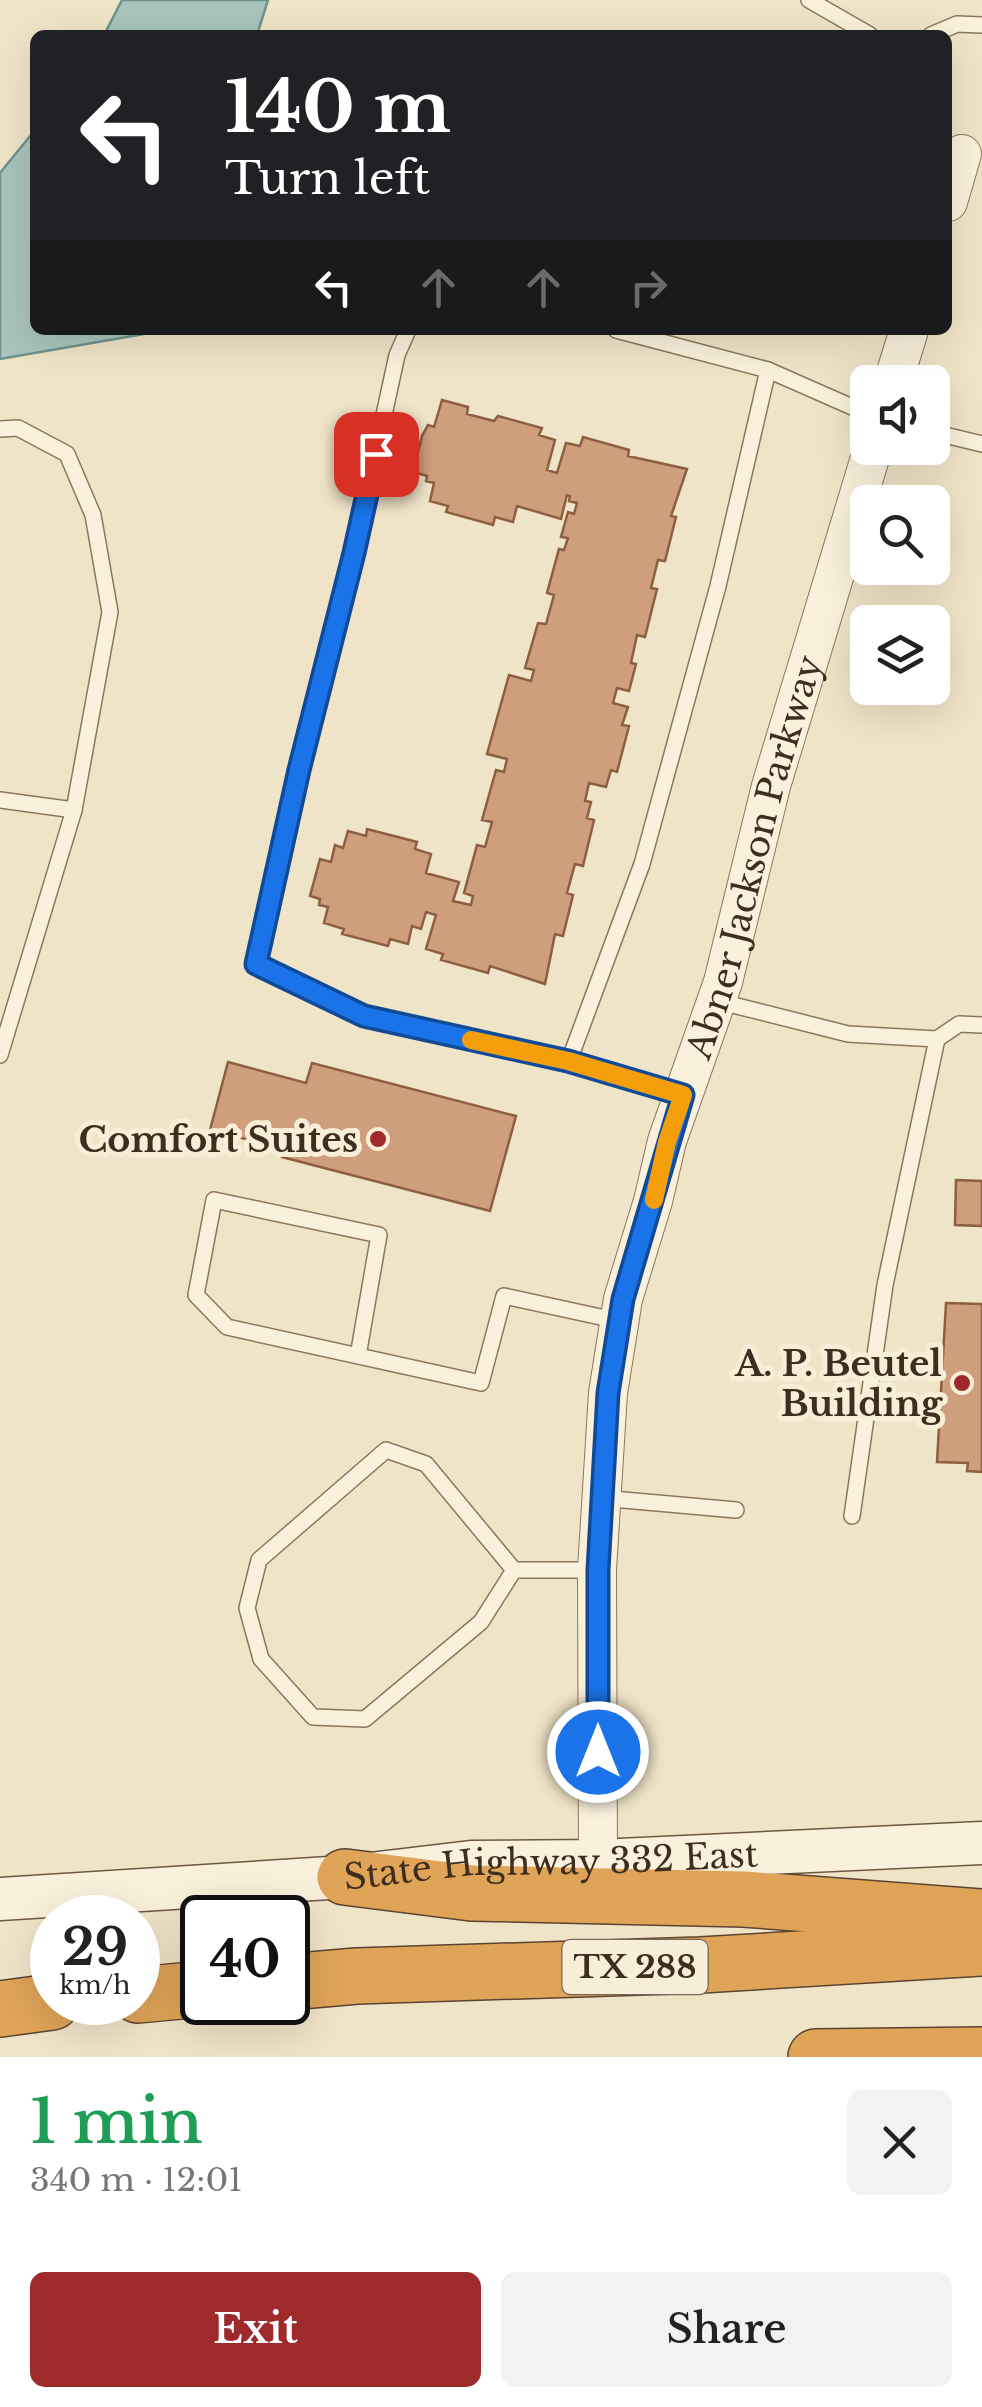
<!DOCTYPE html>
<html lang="en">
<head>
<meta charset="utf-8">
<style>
  :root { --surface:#fff; --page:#f2f2f2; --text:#222; --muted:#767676; --accent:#9e2a2b }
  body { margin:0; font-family:"Libre Baskerville",serif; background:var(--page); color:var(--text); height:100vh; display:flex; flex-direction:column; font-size:38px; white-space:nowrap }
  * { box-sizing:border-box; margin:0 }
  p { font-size:32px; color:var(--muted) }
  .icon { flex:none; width:55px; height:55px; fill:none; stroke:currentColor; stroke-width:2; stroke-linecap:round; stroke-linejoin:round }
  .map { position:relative; height:2057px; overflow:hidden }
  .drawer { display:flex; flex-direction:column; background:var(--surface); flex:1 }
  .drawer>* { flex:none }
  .guide { position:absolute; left:30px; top:30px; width:922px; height:305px; border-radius:15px; box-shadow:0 10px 40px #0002; background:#202124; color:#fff; overflow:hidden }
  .fabs { position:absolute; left:850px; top:365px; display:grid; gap:20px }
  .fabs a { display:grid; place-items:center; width:100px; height:100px; border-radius:15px; background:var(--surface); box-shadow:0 10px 40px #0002; font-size:50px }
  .speed { position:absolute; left:30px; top:1895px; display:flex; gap:20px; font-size:50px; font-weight:700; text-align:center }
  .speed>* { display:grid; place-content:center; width:130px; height:130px; border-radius:50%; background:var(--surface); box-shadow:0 10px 40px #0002; line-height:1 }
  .speed small { font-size:25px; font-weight:400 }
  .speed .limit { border:5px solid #111; border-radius:15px; background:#fff; color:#111 }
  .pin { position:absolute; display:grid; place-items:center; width:85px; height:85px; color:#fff; margin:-42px; border-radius:20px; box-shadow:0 5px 15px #0006 }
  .me { position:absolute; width:110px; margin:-55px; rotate:0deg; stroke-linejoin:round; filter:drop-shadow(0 0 8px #0008) }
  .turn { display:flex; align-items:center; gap:35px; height:210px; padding:0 30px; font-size:45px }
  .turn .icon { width:130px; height:130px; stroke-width:2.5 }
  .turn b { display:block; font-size:70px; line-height:85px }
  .lanes { display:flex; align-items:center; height:95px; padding:0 30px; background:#0003; justify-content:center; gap:50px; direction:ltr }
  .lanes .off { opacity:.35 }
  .round { display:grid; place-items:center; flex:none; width:105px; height:105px; border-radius:15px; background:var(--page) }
  .head { display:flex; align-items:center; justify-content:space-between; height:170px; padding:0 30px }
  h1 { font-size:60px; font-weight:600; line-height:75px; color:#1e9e55 }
  .button { display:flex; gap:20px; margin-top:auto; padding:20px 30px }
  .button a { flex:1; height:115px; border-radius:15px; background:var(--accent); color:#fff; font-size:40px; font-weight:600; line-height:115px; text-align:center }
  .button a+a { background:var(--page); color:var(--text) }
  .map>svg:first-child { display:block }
</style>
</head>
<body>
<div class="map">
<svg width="982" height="2057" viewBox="0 0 982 2057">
  <rect width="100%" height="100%" fill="#f0e4c8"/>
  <!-- water -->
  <g fill="#a9c4bc" stroke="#6f938a" stroke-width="2.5">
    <path d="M122,0H268L257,35H104Z"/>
    <path d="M35,130V330H167L0,359V173Z"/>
  </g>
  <!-- building -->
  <g fill="#cf9f7d" stroke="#8d5f41" stroke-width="2.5">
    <path d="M442,400L468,407L467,414L494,421L498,416L542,428L539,435L555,440L547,470L557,473L566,443L580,446L583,437L629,450L628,456L687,469L671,516L676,517L665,561L658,560L651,588L657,589L645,637L637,635L631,663L636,664L629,691L617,688L613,703L628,707L622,725L629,726L617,772L611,770L606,787L589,783L585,801L591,802L587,818L594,820L583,866L575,864L567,893L573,895L563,936L555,934L545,984L490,966L488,973L441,960L443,954L426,949L436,915L426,912L421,929L412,926L408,944L390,939L388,946L342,934L344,929L324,923L328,907L319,905L320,899L310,896L320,859L331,862L335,845L343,848L348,831L366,836L367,829L417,842L415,849L431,854L426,873L459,882L453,901L471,905L473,896L464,893L477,845L485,847L492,822L482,820L496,770L504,772L507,759L487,754L509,675L531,681L534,670L525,668L538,623L546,624L554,595L547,593L559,549L564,550L568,538L561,537L568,512L574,514L577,503L569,501L570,496L567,495L561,519L517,506L513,522L495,517L493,525L446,512L448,506L430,501L434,483L426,481L427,476L413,472L422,436L428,425L434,427Z"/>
    <path d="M228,1062L306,1083L312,1063L516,1116L490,1211L282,1157L284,1149L210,1130Z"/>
    <path d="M956,1180L982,1181V1226L955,1225Z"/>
    <path d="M946,1303L982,1304V1472L967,1471L968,1463L937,1462Z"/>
  </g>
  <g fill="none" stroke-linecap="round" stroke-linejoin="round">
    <defs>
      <g id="service">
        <path d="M809,0L870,35"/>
        <path d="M931,35L957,24L982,25"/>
        <path d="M408,330L397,355L354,553L299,770L256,964L364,1016L569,1061"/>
        <path d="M616,330L768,370"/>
        <path d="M0,429L18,428L67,454L93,515L110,612L74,810L0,1055"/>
        <path d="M932,432L982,444"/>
        <path d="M0,800L74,810"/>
        <path d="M717,1001L848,1034L937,1039"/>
        <path d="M683,1095L569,1061L642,864L718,586L768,370L868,414"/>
        <path d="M358,1356L379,1235L214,1200L196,1295L227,1327L481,1383L504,1296L619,1321"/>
        <path d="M601,1498L736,1510"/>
        <path d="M852,1516L885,1285L937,1039L959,1024L982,1025"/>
        <path d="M514,1570L481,1622L365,1719L313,1717L261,1659L247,1608L259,1560L386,1450L426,1464L514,1570H597"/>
      </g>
      <g id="tertiary">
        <path d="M948,202L962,154"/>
        <path d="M893,382L909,330"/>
        <path id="s1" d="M598,1861L597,1570L608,1393L623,1299L653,1201L667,1141L723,982L771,786L873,448"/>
      </g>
      <g id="secondary">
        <path id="s2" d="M0,1899L345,1877L471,1862L598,1861L982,1843"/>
      </g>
      <g id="motorway">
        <path d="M345,1877L472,1893L744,1899L982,1917"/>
        <path d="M288,1982L357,1976L701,1965L982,1948"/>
        <path d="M138,1995L202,1989"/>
        <path d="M0,2009L52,2002"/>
        <path d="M816,2057L982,2055"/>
      </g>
    </defs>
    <!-- service casing -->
    <use href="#service" stroke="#8d765c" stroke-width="18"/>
    <!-- tertiary casing -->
    <use href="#tertiary" stroke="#8d765c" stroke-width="40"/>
    <!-- secondary casing -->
    <use href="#secondary" stroke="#6f573f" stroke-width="45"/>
    <!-- motorway casing -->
    <use href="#motorway" stroke="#5b4430" stroke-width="58"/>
    <!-- service -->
    <use href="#service" stroke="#faf1dc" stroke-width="15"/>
    <!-- tertiary -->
    <use href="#tertiary" stroke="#faf1dc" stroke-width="38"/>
    <!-- secondary -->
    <use href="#secondary" stroke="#faf1dc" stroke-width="42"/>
    <!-- motorway -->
    <use href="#motorway" stroke="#e0a458" stroke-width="55"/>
  </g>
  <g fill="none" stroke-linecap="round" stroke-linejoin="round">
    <defs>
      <path id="route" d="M376,454L354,553L299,770L256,964L364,1016L568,1061L683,1095L623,1299L608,1393L598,1570V1752"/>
    </defs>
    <!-- route casing -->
    <use href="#route" stroke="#114b97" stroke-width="25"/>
    <!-- route -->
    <use href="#route" stroke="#1a73e8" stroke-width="18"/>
    <!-- slow -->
    <path stroke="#f59e0b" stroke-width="18" d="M471,1040L568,1061L683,1095L667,1142L654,1200"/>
  </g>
  <!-- markers -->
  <g fill="#9e2a2b" stroke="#f7eed8" stroke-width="4">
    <circle cx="378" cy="1139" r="10"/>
    <circle cx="962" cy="1383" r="10"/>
  </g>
  <g text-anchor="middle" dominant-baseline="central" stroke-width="10" stroke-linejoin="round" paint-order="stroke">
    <!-- shield labels -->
    <rect fill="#f7eed8" stroke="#756857" stroke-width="2.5" x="562.5" y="1940" width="145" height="54" rx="8"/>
    <g font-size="32" font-weight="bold" fill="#3d2e20">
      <text x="635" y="1967">TX 288</text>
    </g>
    <!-- street labels -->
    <g font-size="35" fill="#3d2e20" stroke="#f7eed8">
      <text stroke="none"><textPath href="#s1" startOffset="1025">Abner Jackson Parkway</textPath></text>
      <text stroke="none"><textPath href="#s2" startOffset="552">State Highway 332 East</textPath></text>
    </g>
    <!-- poi labels -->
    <g font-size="35" font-weight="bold" fill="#3d2e20" stroke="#f7eed8" text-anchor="end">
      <text x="358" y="1139">Comfort Suites</text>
      <text x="942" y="1363">A. P. Beutel<tspan x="942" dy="40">Building</tspan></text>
    </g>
  </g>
</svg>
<div class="fabs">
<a><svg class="icon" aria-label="sound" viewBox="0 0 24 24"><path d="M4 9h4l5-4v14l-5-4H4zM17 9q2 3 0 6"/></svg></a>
<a><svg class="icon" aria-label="search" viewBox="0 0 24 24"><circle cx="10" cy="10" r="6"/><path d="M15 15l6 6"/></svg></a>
<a><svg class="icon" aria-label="layers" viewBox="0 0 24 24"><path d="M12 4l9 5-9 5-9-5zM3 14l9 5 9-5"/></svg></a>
</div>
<div class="speed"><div>29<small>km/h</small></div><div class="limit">40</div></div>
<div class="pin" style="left:376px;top:454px;background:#d93025"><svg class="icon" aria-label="arrive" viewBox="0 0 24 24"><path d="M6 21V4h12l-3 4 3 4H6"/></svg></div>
<svg class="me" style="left:598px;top:1752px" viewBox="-20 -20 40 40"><circle r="17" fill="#1a73e8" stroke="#fff" stroke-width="3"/><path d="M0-11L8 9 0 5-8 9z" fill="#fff"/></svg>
<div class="guide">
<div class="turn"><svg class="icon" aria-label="left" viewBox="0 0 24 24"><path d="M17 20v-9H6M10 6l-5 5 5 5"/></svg><div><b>140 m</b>Turn left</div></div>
<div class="lanes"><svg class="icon" aria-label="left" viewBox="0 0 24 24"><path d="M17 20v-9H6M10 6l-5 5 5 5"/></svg><svg class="icon off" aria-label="ahead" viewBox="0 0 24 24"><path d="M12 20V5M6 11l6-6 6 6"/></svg><svg class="icon off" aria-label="ahead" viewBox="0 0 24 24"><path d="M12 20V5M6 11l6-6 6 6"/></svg><svg class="icon off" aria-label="right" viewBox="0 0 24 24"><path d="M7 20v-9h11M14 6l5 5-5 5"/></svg></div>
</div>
</div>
<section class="drawer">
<div class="head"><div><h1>1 min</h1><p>340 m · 12:01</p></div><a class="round"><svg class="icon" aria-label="close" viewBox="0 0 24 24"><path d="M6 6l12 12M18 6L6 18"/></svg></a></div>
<div class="button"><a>Exit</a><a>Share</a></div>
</section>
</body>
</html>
